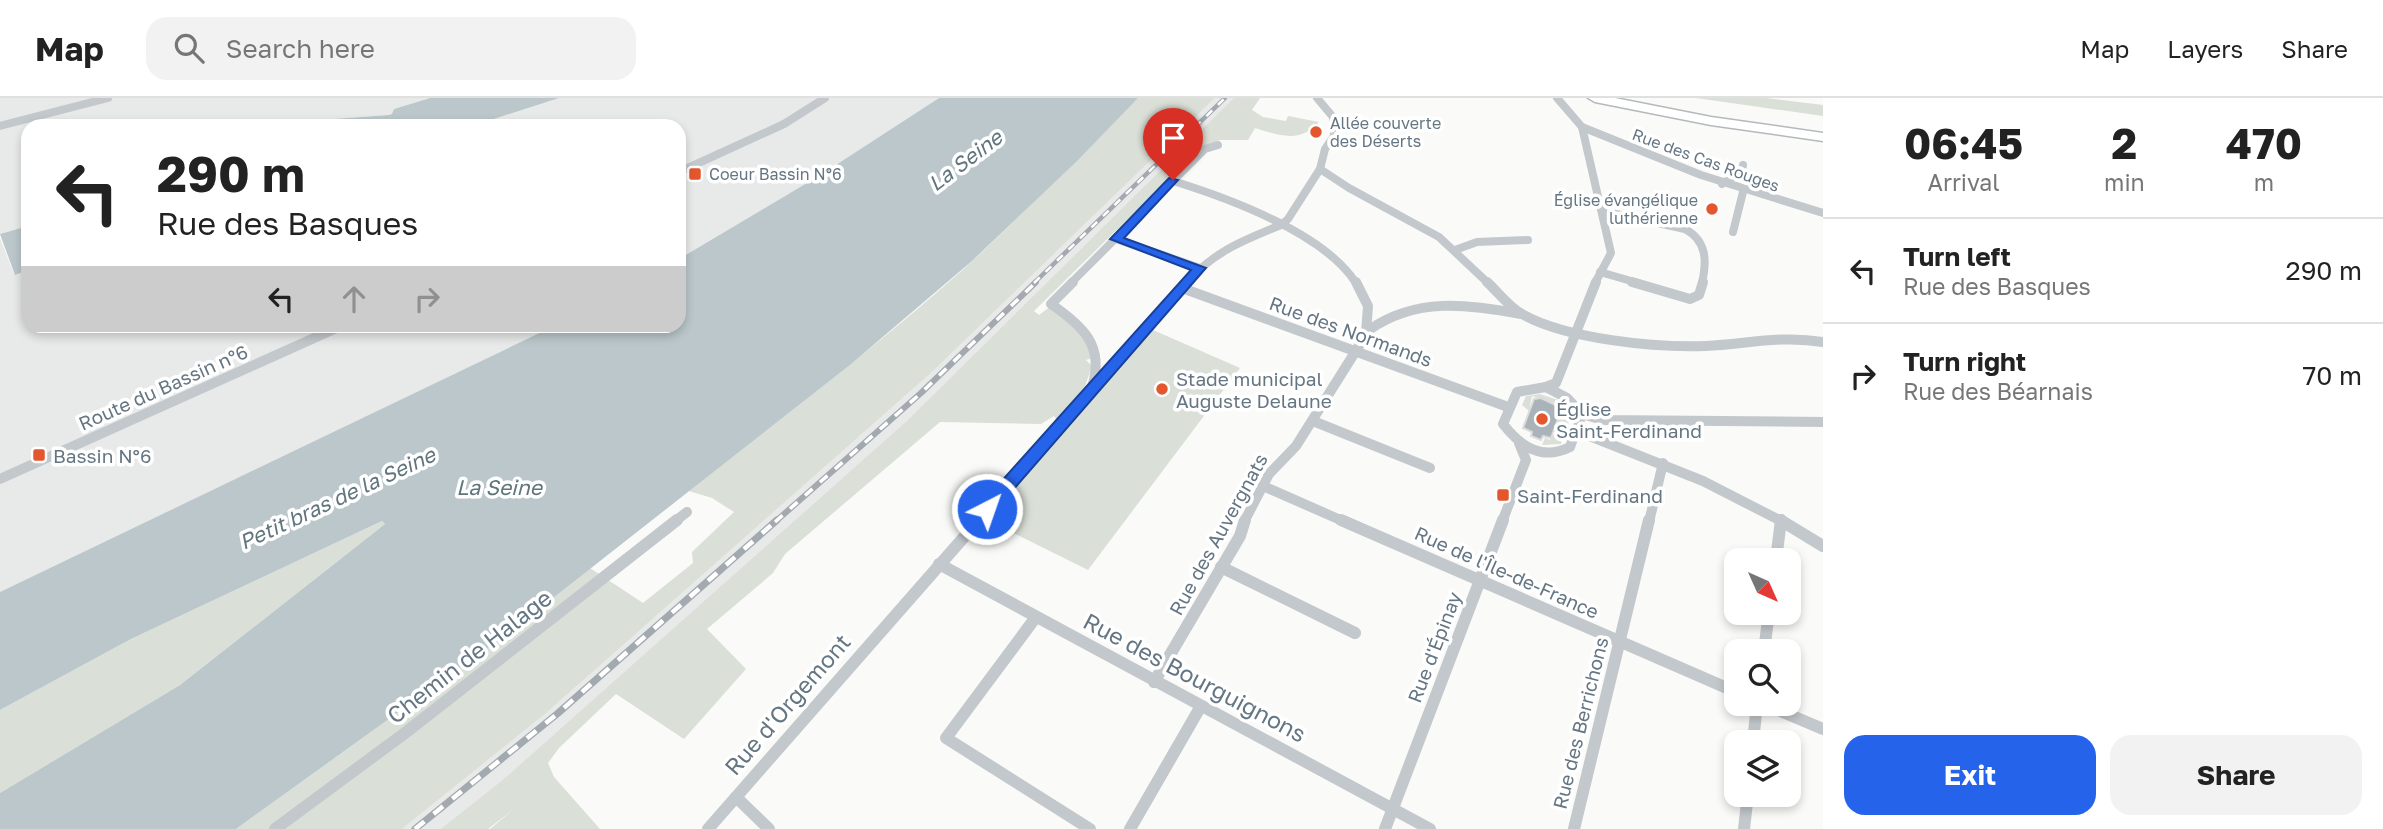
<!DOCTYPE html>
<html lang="en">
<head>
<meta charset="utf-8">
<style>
  :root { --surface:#fff; --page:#f2f2f2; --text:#222; --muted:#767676; --line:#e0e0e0; --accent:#2563eb }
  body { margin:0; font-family:"Golos Text",sans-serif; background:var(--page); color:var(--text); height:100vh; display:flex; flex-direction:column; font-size:26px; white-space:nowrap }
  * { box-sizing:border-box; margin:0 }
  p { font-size:23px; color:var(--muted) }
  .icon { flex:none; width:38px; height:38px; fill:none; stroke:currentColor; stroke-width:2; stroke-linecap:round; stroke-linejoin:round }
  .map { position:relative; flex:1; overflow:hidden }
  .details { display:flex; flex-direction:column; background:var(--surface); width:560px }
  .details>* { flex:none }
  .guide { position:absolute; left:21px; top:21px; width:665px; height:214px; border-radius:21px; box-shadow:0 4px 10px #0003; background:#fff; color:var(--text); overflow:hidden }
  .needle { width:46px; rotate:135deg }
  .fabs { position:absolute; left:1724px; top:450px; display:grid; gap:14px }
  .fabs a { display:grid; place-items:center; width:77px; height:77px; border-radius:14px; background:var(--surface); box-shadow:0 4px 10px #0003; font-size:35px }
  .pin { position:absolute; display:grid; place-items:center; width:60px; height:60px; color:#fff; margin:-72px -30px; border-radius:50% 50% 50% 0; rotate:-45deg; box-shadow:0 0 7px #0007 }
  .pin .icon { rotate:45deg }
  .me { position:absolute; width:77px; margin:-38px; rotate:41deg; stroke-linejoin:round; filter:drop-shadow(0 0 5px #0008) }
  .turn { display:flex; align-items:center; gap:24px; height:147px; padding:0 21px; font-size:32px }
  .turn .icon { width:91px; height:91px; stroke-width:2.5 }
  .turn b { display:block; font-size:49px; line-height:60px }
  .lanes { display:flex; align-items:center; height:66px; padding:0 21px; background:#0003; justify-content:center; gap:35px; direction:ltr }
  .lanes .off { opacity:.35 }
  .eta { display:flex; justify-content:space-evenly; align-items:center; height:119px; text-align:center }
  .eta b { font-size:42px; font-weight:700; line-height:49px }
  .action { display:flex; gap:14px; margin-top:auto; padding:14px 21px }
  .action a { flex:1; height:80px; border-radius:21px; background:var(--accent); color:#fff; font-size:28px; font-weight:700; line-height:80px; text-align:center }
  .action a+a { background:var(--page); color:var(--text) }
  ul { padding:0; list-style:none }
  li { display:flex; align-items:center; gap:21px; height:105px; padding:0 21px; border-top:2px solid var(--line) }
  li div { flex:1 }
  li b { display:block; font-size:26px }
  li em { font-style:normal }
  header { display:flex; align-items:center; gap:42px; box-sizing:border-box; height:98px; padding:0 35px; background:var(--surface); border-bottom:2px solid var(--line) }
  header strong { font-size:33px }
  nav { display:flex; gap:38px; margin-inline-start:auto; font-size:24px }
  .search { width:490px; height:63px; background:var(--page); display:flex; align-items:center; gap:18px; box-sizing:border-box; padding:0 24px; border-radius:21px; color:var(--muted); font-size:26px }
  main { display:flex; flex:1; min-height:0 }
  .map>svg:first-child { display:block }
</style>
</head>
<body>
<header>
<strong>Map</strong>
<div class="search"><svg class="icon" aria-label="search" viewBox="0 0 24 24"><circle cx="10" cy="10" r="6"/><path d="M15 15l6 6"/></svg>Search here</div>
<nav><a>Map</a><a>Layers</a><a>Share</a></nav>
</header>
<main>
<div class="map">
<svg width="1823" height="731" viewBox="0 0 1823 731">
  <rect width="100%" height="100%" fill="#fafaf8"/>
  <!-- built -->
  <g fill="#e8e9e9">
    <path d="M0,0H430L394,11L393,16L389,17L292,24L286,21L263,28H28V128L0,136Z"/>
    <path d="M559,0H939L822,76L679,161V28H472Z"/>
    <path d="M1215,0H1244L1026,218L452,731H402L545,616L932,274Z"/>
    <path d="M0,140L14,176L28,172V228H554L0,494Z"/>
  </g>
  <!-- green -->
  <g fill="#dadfd7">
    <path d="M1138,0H1215L932,274L545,616L402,731H236L507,536L590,470L643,505L693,465L692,454L734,414L712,400L689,393C773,324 861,261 943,189C1012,130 1072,62 1138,0Z"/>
    <path d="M1234,0H1260L1252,12L1263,19L1286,23L1288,18L1319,24C1300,46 1278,37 1255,30L1248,42H1220L1200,50L1034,213L1039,217L1051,208L1078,229L1095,259L1086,262L1092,268L1085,288L1057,322L1054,318L1041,326L940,324L785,456L773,475L707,531L746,571L684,641L616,596L559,650L548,665L554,679L600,731H490L514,711L488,731H441L504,681L907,323Z"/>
    <path d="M1696,0H1766L1823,7V18Z"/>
    <path d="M1153,232L1240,270L1088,472L987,422Z"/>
    <path d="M1540,296L1561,303L1572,315L1561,346L1542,347L1545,340L1550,342L1560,316L1564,317L1565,313L1559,307L1532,298L1529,313L1522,307L1526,298Z"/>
    <path d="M382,423L385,426L180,587L0,695V612L131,541Z"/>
  </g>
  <!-- water -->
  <g fill="#bbc7cb">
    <path d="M430,0H559L472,28H263L286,21L292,24L389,17L392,16L394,11Z"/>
    <path d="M939,0H1138L1077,63L972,163L851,266L507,536L236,731H0V695L180,587L385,426L382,423L131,541L0,612V494L554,228H679V161L822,76Z"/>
    <path d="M28,128V172L15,177L0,136Z"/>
  </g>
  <!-- building -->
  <path fill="#aab3b9" stroke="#dcdcda" stroke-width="2" d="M1541,300L1562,310L1551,340L1543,338L1541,342L1531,338L1532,334L1523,330L1534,301Z"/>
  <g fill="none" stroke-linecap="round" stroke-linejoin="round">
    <defs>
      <path id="motorway" d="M1588,0H1615L1711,19L1823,35V43L1711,27L1595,4Z"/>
    </defs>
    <!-- motorway casing -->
    <use href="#motorway" stroke="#b4b9bd" stroke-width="3"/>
    <!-- minor-far2 -->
    <g stroke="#c3c8cc" stroke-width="8">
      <path d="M1557,0L1582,29L1611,155L1595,185"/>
      <path d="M0,28L108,0"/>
      <path d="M1582,29L1701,77L1823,115"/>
      <path d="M1320,71L1349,90L1439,139L1488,185"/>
      <path d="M679,74L784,26L825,0"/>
      <path d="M1173,83C1228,100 1324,135 1356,185"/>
      <path d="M1722,86L1742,73L1743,67"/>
      <path d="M1602,113L1685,131C1707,143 1707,163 1702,185"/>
      <path d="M1733,134L1743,94"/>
      <path d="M1116,141L1200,170"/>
      <path d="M1455,152L1477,144L1528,142"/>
      <path d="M1600,174L1638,185"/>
      <path d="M1071,185L1205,51L1218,47"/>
      <path d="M1186,185C1215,153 1242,143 1281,127L1288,121L1320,71L1325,51L1334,38L1333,19L1317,0"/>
    </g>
    <!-- minor-far1 -->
    <g stroke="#c3c8cc" stroke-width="10">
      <path d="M1073,184L1051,206C1083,228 1105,248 1092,289"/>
      <path d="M1356,184L1368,208L1366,235"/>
      <path d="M1487,184C1498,194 1509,209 1522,216C1566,241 1656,250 1706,248C1747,246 1782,237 1823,244"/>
      <path d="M1632,184L1690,201L1699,197L1703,184"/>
      <path d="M1182,190L1508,309"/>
      <path d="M1546,289L1556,285L1596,184"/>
      <path d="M1546,289L1567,300L1582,316L1570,349C1542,363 1521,349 1503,326L1517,294Z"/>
      <path d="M1582,316L1603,322L1823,324"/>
      <path d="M1313,323L1430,370"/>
      <path d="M1577,333L1703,383L1783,424"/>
      <path d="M0,381L341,228"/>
      <path d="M1263,388L1345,424"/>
      <path d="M674,424L687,414"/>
      <path d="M977,424L1188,184"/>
      <path d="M1244,424L1269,376L1296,348L1369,232C1416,199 1467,206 1521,216"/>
      <path d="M1502,424L1526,362L1519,345"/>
      <path d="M1649,424L1663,365"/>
      <path d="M1781,424V421"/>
    </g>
    <!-- minor -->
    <g stroke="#c3c8cc" stroke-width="12">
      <path d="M1341,422L1736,594"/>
      <path d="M1780,422L1823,448"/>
      <path d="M1776,462L1781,422"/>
      <path d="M939,466L1430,731"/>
      <path d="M1221,469L1355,535"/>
      <path d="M1036,519L946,640L1090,731"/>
      <path d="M1764,553L1769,514"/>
      <path d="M1154,584L1240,438L1245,422"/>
      <path d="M1764,606L1823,631"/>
      <path d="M1753,644L1757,606"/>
      <path d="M736,699L769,731"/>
      <path d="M275,731L405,635L677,422"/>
      <path d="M708,731L979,422"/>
      <path d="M1130,731L1201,608"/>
      <path d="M1385,731L1503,422"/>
      <path d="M1574,731L1649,422"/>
      <path d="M1744,731L1748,696"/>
    </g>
    <!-- motorway -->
    <use href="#motorway" fill="#fff" fill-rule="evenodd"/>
    <defs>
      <path id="rail-far2" d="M1034,185L1225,0"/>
      <path id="rail-far1" d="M775,424L921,295L1036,184"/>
      <path id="rail" d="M415,731L557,616L777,422"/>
    </defs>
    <!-- rail-far2 casing -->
    <use href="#rail-far2" stroke="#a2aab0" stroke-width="4.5"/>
    <!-- rail-far1 casing -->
    <use href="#rail-far1" stroke="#a2aab0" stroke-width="6"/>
    <!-- rail casing -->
    <use href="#rail" stroke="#a2aab0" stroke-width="7"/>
    <!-- rail-far2 -->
    <use href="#rail-far2" stroke="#fff" stroke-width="2.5" stroke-dasharray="8" stroke-linecap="butt"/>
    <!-- rail-far1 -->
    <use href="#rail-far1" stroke="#fff" stroke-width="3.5" stroke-dasharray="10" stroke-linecap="butt"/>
    <!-- rail -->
    <use href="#rail" stroke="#fff" stroke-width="4.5" stroke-dasharray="12" stroke-linecap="butt"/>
  </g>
  <!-- route -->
  <path fill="#2563eb" stroke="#184099" stroke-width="2" d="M1169,80L1178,82L1124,140L1206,170L993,415H981L979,411L981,406L1191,172L1110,141Z"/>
  <!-- markers -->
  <g fill="#e4572e" stroke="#fff" stroke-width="2.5">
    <circle cx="1316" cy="34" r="7"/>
    <rect x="688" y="69" width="14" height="14" rx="3.5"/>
    <circle cx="1712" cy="111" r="7"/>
    <circle cx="1162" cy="291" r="7"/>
    <circle cx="1542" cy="321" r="7"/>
    <rect x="32" y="350" width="14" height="14" rx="3.5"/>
    <rect x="1496" y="390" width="14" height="14" rx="3.5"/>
  </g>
  <g text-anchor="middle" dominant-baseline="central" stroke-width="7" stroke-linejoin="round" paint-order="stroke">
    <!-- far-poi labels -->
    <g font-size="16" fill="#657683" stroke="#fff" text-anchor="start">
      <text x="1330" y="25">Allée couverte<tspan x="1330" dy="18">des Déserts</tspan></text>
      <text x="709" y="76">Coeur Bassin N°6</text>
      <text x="1698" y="102" text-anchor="end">Église évangélique<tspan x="1698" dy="18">luthérienne</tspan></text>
    </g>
    <!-- far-street labels -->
    <g font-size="16" fill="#657683" stroke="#fff">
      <text transform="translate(1706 62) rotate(20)">Rue des Cas Rouges</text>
    </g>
    <!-- street labels -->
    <g font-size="19" fill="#657683" stroke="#fff">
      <text transform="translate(1351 233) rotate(20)">Rue des Normands</text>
      <text transform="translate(163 289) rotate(-24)">Route du Bassin n°6</text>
      <text transform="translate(1218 436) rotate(-61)">Rue des Auvergnats</text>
      <text transform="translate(1507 474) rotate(24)">Rue de l'Île-de-France</text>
      <text transform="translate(1434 549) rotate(-69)">Rue d'Épinay</text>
      <text transform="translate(1580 625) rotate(-76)">Rue des Berrichons</text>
    </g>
    <!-- poi labels -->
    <g font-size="19" fill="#657683" stroke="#fff" text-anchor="start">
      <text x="1176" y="280">Stade municipal<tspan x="1176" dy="22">Auguste Delaune</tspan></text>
      <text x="1556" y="310">Église<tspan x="1556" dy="22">Saint-Ferdinand</tspan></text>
      <text x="53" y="357">Bassin N°6</text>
      <text x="1517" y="397">Saint-Ferdinand</text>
    </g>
    <!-- water labels -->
    <g font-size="21" font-style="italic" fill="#60757c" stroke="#fff">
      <text transform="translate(965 62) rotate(-37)">La Seine</text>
      <text x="499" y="389">La Seine</text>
      <text transform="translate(337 400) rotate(-25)">Petit bras de la Seine</text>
    </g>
    <!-- near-street labels -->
    <g font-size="23" fill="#657683" stroke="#fff">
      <text transform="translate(469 558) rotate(-38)">Chemin de Halage</text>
      <text transform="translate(1195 579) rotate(28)">Rue des Bourguignons</text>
      <text transform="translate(787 606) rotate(-49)">Rue d'Orgemont</text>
    </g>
  </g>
</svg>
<div class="fabs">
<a><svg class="needle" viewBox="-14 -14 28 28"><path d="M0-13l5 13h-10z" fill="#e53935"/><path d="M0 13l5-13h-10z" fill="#767676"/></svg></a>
<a><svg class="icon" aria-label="search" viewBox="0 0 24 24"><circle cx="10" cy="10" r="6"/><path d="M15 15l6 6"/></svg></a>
<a><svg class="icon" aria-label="layers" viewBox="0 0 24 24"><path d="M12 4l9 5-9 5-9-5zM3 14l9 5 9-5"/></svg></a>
</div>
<div class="pin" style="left:1173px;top:82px;background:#d93025"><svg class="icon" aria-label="arrive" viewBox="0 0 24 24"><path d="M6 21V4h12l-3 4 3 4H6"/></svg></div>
<svg class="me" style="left:987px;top:411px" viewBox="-20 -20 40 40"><circle r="17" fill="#2563eb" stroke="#fff" stroke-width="3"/><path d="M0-11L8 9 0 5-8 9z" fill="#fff"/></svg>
<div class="guide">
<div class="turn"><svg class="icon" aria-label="left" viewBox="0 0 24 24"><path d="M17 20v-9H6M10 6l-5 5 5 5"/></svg><div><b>290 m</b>Rue des Basques</div></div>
<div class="lanes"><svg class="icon" aria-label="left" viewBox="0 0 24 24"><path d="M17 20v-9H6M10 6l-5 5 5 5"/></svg><svg class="icon off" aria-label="ahead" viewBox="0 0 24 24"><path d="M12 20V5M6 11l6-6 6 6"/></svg><svg class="icon off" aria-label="right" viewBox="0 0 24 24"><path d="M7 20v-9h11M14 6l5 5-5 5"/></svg></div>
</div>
</div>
<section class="details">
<div class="eta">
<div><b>06:45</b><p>Arrival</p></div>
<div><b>2</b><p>min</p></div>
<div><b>470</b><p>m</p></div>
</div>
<ul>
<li><svg class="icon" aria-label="left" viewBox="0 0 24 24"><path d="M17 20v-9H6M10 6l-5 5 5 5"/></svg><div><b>Turn left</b><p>Rue des Basques</p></div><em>290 m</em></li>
<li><svg class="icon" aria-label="right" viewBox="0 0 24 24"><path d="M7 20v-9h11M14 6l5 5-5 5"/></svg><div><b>Turn right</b><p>Rue des Béarnais</p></div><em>70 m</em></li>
</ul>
<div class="action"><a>Exit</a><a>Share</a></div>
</section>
</main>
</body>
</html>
